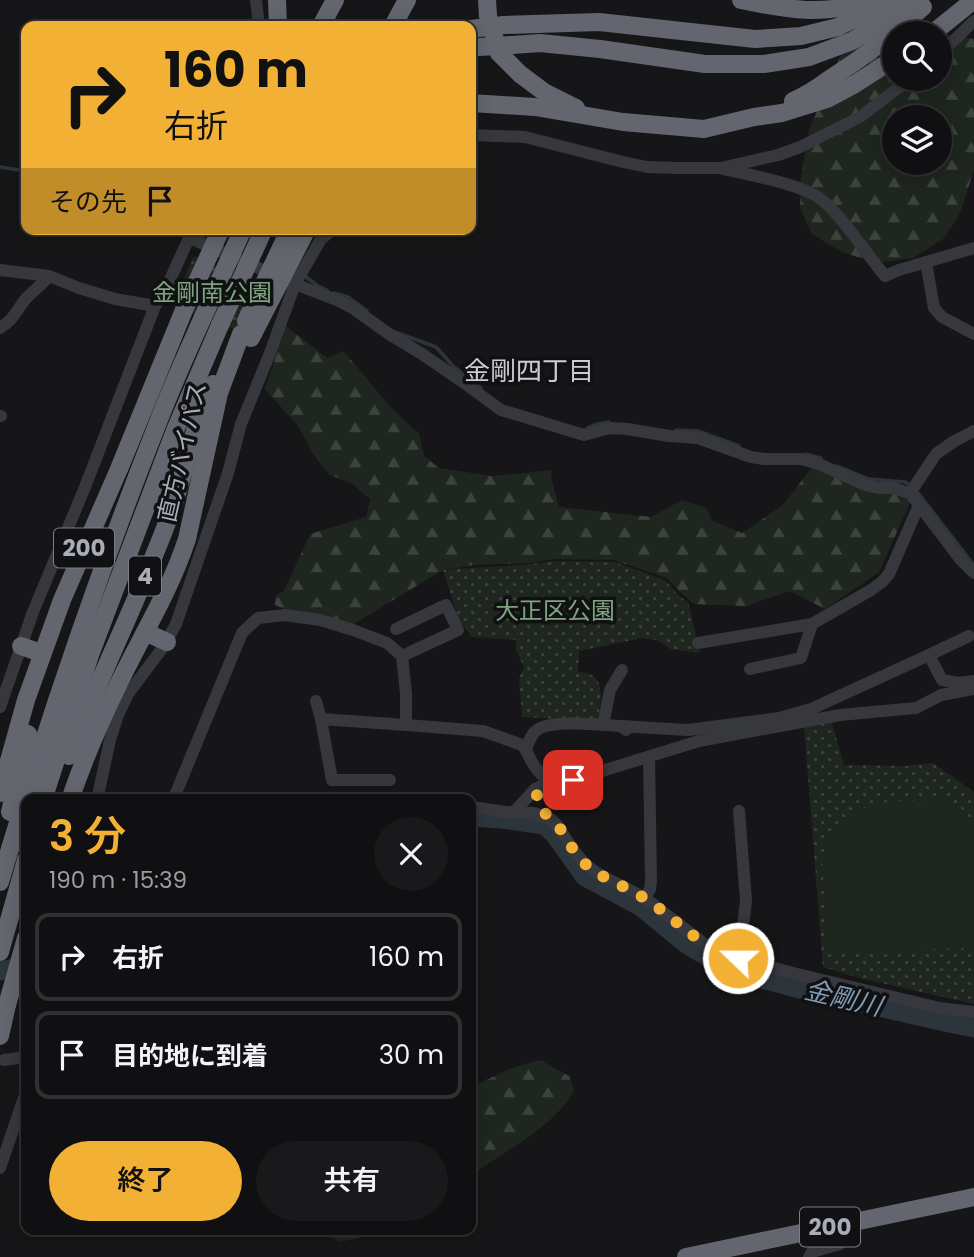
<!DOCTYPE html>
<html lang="ja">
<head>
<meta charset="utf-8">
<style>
  :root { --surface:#101012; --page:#19191b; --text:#f1f3f6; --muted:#9c9d9f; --line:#303032; --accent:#f2b134 }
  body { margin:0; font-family:Poppins,"Noto Sans JP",sans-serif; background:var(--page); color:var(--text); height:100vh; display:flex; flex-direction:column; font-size:26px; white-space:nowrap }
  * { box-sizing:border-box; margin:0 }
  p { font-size:23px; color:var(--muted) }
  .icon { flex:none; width:38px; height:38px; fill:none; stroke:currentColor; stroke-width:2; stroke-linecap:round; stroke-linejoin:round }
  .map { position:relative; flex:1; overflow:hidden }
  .details { position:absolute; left:21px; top:794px; width:455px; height:441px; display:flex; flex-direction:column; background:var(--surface); border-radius:14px; box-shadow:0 4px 18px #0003,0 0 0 2px var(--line) }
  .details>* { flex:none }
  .hud { position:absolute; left:21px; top:21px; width:455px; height:214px; border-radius:14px; box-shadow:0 4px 18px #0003,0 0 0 2px var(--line); background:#f2b134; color:#111; overflow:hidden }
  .tools { position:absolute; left:882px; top:21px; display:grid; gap:14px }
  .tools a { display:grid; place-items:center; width:70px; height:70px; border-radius:50%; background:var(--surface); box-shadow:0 4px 18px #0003,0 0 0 2px var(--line); font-size:35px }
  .pin { position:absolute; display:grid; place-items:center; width:60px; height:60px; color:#fff; margin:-30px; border-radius:14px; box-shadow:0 4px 10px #0006 }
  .me { position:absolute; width:77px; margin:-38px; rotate:292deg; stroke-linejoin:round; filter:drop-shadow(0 0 5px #0008) }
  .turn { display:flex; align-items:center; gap:24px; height:147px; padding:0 28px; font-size:32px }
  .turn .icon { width:91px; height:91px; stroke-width:2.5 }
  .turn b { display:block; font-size:49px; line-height:60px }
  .then { display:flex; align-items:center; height:66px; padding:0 28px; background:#0003; gap:14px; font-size:26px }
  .round { display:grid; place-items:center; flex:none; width:74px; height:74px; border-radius:37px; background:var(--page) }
  .summary { display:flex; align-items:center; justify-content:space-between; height:119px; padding:0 28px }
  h1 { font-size:42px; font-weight:600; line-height:52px; color:var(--accent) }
  .action { display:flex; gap:14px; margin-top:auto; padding:14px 28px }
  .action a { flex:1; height:80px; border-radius:42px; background:var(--accent); color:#111; font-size:28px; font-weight:600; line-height:80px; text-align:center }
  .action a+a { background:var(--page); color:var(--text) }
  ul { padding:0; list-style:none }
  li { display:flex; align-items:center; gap:21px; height:88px; margin:0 14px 10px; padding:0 14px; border:4px solid var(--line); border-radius:14px }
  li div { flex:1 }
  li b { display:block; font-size:26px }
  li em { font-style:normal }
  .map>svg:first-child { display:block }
</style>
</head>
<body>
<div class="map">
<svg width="974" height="1257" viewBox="0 0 974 1257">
  <defs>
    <pattern id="forest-firs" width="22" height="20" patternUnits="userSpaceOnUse" patternTransform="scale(1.75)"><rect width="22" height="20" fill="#1e261f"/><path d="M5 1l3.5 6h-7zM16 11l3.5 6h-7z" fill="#3c433d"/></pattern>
    <pattern id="park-dots" width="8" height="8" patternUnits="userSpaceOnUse" patternTransform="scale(1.75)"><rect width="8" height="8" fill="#1e261f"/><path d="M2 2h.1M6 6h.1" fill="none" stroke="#3c433d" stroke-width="1.8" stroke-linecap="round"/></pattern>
  </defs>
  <rect width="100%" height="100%" fill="#161618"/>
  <!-- forest -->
  <g fill="url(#forest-firs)" fill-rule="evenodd">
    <path d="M859,23L935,33H894V79H940V34L974,39V169L963,205L957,219L943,239L913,258L876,263L842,252L812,234L800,208L801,177L809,130L842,52L850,35ZM894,117H940V163H894Z"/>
    <path d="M286,326L327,358L343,351C367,377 391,412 419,433L424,456L439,468L492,476L552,470L551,477L559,507L651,517L682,500L706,508L713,521L742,533L783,505L813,466L906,496L910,503L879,572L825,609L790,591L746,606L694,604L680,592L667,578L613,560L554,559L530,563L474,565L443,570L352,625L324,615L284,609L275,605V596L284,591L310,534L366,517L370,499L351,483L330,475L312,452L298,426L265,389Z"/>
    <path d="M540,1060L569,1076L574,1090C558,1124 502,1153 471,1175V1087L512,1068Z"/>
    <path d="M316,1230H388L381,1233L340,1242Z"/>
  </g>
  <!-- park -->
  <g fill="url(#park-dots)">
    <path d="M194,256L270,290L248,335L173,303Z"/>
    <path d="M554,561L614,562L665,580L679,596L688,602L700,653L670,649L657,640L642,638L579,651L578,672C609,673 600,700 598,721L522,717L519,679L524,667L516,650V640L472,637L459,620L443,570C480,567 517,567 554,561Z"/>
    <path d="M831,720L844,765L906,766L933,763L974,792V1004L859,978L823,967L804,726Z"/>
  </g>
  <!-- garden -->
  <path fill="#1e261f" d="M941,800C958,803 969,812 974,829V948L828,952L822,863C825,834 851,808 880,803C899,800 921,801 941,800Z"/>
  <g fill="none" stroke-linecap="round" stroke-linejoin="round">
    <!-- stream -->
    <g stroke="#2c353c" stroke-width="3.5">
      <path d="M0,167L26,171"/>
      <path d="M305,276L318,286L327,290"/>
      <path d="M334,293L348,297L367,311"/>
      <path d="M395,332L436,347L454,367L481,388"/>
      <path d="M587,428L597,424L609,422"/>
      <path d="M676,430L698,431L739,446"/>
      <path d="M805,454L821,458"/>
      <path d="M837,466L869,479L905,482L910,485"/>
      <path d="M916,490L973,564"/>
    </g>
    <!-- river -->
    <g stroke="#2c353c" stroke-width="19">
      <path d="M471,817L502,819L544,825L554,834L585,877L641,907L686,944L714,961L762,979L800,989L949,1023L974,1028"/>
      <path d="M0,971L26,966"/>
    </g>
    <!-- minor -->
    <g stroke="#37383d" stroke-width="12">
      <path d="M256,0L259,26"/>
      <path d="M940,54L974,21"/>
      <path d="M471,135L525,137L623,162L647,167L676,168H721L778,155L800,147L860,117L910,79"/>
      <path d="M723,169C750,175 789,182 813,194C834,204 869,257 885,276L899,270L974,248"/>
      <path d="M190,238L295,284L339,301L354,309L389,334L422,354L460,380L501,410L584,435L609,428L627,429L669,436L698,438L751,457L764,459H801L819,464L865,485L878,488H892L910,493L961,560L974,573"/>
      <path d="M926,262L934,308L942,317L974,334"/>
      <path d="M0,270L49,276L79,288L115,299L155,306"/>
      <path d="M0,328C13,320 15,313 24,301C31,292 41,286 49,276"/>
      <path d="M0,416H1"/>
      <path d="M910,493L936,454L953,442L974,431"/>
      <path d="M396,629L446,605L458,630L402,656"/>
      <path d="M969,636L929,655L942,680L958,683L974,681"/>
      <path d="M698,643L812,624L871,590L882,582L889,574L919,505"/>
      <path d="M750,669L801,658L812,624"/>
      <path d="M316,701L321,719"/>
      <path d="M0,707L33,612L85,487L155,306L164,293L193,229"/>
      <path d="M603,725L610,690L622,670"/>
      <path d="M621,726L688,730L779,718L811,709L929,655"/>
      <path d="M526,749C529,742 531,734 537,730C551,719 602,725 621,726L626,730"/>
      <path d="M390,780H332L321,719L406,725"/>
      <path d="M97,800L110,740L118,715L128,694L164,646L176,624L228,473L241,424L270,353L295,284L321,239L334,229"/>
      <path d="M171,800L176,793L242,633L258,618L285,615L320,620L353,630L387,643L402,656L406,693V725L483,731L522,745C528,751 529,759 534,765C538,772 544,777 549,783"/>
      <path d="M471,807L506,812L534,813L551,819L557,825L574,851L585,864L597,873L645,898L711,949L732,956L793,973L940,1008L974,1012"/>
      <path d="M515,811L535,789L543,785L573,780L699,741L840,715L916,708L941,695L974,689"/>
      <path d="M739,811L746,901L739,958"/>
      <path d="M645,898L650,889L651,880L649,757"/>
      <path d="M4,1060L26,1057"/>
      <path d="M0,1168L26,1092"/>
      <path d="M809,1257L812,1252L840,1244L846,1238L845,1223"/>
    </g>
    <!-- highway -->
    <g stroke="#63666e" stroke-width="18">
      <path d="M277,0L278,26"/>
      <path d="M487,0L488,16L499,53L520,74L544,92L576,108"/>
      <path d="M741,0C789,10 823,16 871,1"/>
      <path d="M504,25L599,22L755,39L801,36L838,27L893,0"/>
      <path d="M321,26L335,0"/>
      <path d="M393,26L407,0"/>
      <path d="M933,33L974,0"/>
      <path d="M512,45L540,43L600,49L705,64H764L809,57L852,41L920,0"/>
      <path d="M793,101C807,95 819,87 831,78C864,57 895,33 923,7"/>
      <path d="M471,103L535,107L623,122L704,129L754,117L782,113L827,99L855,84L894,59"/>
      <path d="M145,632L167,642"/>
      <path d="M21,646L41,653"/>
      <path d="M69,756C100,674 141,595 171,512C186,470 193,424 213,384"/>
      <path d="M0,793L26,700L62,600L119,469L184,310"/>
      <path d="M43,800L90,655L176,428L220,325"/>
      <path d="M70,800C83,761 100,722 118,685C141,637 170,591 187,539L219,393L241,334"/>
      <path d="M10,812L28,734"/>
      <path d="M0,882C46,727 98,574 157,425C171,388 187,353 203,317"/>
      <path d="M0,952L26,860"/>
      <path d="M0,1036L7,1005"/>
      <path d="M686,1257L974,1197"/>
    </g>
    <!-- highway-bridge -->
    <g stroke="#63666e" stroke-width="18">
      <path d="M471,29L504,25"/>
      <path d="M479,47L512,45"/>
      <path d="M184,310L221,229"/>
      <path d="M203,317L243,229"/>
      <path d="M246,321L290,229"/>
      <path d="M220,325L264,229"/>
      <path d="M251,338L307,229"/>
      <path d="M7,1005L26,938"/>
    </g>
  </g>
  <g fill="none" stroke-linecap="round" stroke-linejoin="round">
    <!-- route -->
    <path stroke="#f2b134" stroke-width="12" stroke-dasharray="0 21.6" d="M573,780L543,785L540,786L536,798C539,811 551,817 559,827C568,840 575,856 588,866C604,880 626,886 644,898C679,920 696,946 738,958"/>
  </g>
  <g text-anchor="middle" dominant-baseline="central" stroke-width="7" stroke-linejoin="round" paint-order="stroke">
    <!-- shield labels -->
    <g fill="#111113" stroke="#7b7e86" stroke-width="2">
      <rect x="54" y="528.5" width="60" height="39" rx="5"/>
      <rect x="129" y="556.5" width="32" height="39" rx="5"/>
      <rect x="800" y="1207.5" width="60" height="39" rx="5"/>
    </g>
    <g font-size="23" font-weight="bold" fill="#a8adb8">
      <text x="84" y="548">200</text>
      <text x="145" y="576">4</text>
      <text x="830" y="1227">200</text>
    </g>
    <!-- park labels -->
    <g font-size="24" fill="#7fa381" stroke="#111113">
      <text x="212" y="292">金剛南公園</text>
      <text x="555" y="610">大正区公園</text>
    </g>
    <!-- street labels -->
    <g font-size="24" fill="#a8adb8" stroke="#111113">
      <text transform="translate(182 452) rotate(-77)">直方バイパス</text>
    </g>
    <!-- neighbourhood labels -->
    <g font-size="26" fill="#c9ccd4" stroke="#111113">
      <text x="529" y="371">金剛四丁目</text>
    </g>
    <!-- water labels -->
    <g font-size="26" font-style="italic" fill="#7f9bb3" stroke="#111113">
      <text transform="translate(843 998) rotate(13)">金剛川</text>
    </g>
  </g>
</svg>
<div class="tools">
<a><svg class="icon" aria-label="search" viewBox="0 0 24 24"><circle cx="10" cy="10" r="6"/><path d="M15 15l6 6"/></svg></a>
<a><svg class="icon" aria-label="layers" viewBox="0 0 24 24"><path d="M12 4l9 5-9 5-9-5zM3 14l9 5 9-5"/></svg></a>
</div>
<div class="pin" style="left:573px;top:780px;background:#d93025"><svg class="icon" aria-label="arrive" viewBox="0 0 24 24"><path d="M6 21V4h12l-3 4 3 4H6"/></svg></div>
<svg class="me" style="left:738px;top:958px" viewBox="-20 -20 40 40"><circle r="17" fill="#f2b134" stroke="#fff" stroke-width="3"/><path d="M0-11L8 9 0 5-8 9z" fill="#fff"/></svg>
<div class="hud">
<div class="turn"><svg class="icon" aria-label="right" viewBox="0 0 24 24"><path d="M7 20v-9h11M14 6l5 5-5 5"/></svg><div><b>160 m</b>右折</div></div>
<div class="then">その先<svg class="icon" aria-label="arrive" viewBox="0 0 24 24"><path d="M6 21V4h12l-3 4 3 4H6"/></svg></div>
</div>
<section class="details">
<div class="summary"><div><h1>3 分</h1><p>190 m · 15:39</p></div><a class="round"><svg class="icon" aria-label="close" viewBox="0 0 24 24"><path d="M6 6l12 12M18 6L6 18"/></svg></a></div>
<ul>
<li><svg class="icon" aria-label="right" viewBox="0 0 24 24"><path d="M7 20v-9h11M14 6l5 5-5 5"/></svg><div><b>右折</b></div><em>160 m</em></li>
<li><svg class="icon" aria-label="arrive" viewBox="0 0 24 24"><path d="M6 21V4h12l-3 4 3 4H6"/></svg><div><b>目的地に到着</b></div><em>30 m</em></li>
</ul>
<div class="action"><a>終了</a><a>共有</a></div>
</section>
</div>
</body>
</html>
